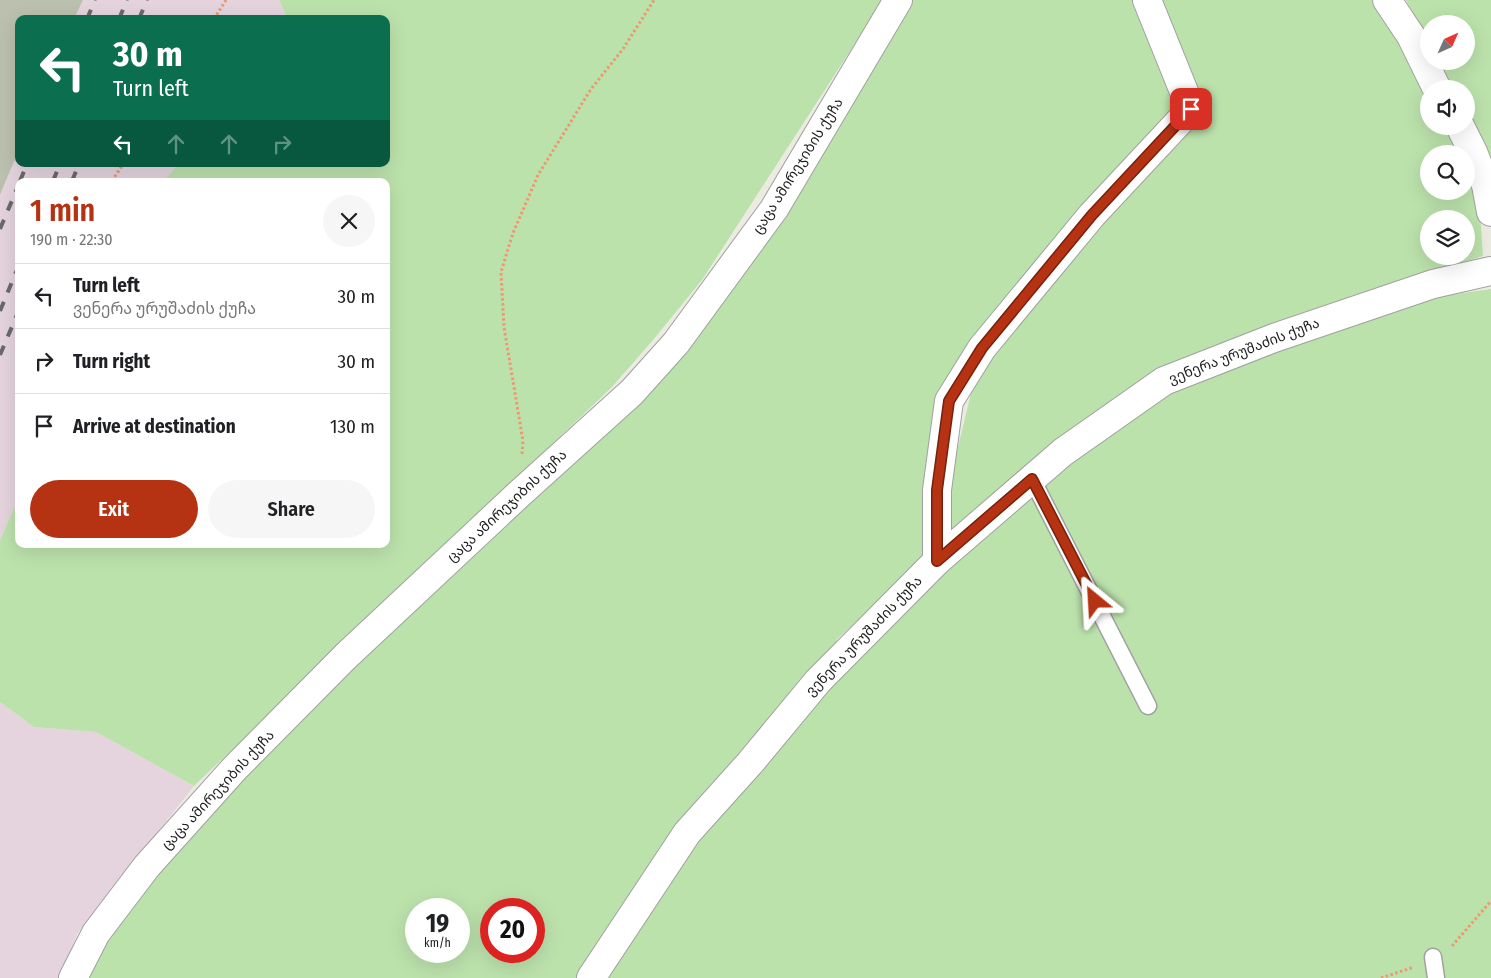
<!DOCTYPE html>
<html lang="en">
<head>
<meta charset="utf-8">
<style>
  :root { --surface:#fff; --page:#f6f6f6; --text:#202124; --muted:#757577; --line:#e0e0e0; --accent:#b53312 }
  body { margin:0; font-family:"Fira Sans Condensed","Noto Sans Georgian",sans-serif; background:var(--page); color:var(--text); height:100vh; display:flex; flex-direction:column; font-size:19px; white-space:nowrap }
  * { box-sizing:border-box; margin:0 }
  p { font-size:16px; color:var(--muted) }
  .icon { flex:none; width:28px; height:28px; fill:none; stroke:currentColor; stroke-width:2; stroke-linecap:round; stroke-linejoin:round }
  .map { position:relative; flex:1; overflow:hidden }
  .details { position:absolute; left:15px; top:178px; width:375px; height:370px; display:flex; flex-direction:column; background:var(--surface); border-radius:10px; box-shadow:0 5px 20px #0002 }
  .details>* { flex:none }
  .guide { position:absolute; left:15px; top:15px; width:375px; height:152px; border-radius:10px; box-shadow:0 5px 20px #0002; background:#0b6e4f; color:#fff; overflow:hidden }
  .needle { width:32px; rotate:45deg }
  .fabs { position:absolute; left:1420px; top:15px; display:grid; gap:10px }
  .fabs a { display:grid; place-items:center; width:55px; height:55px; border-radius:50%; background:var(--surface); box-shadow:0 5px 20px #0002; font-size:25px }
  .speed { position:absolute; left:405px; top:898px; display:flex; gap:10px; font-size:25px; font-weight:700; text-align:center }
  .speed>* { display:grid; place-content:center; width:65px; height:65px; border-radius:50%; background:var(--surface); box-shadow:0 5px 20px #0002; line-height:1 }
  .speed small { font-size:12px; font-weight:400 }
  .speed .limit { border:8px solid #d22; background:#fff; color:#111 }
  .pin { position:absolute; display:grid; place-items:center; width:42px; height:42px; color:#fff; margin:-21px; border-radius:10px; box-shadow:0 2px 8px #0006 }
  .me { position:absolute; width:55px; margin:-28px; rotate:333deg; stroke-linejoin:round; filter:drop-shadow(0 0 4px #0008) }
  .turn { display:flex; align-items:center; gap:18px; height:105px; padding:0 15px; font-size:22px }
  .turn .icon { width:65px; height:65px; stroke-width:2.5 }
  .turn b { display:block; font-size:35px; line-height:42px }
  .lanes { display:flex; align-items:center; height:48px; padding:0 15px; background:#0003; justify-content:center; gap:25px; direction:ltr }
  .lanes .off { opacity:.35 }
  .round { display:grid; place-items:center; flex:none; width:52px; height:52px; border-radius:26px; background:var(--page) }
  .overview { display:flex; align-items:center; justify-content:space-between; height:85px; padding:0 15px }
  h1 { font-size:30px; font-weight:600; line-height:38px; color:var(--accent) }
  .cta { display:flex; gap:10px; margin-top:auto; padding:10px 15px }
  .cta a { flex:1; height:58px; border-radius:30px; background:var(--accent); color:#fff; font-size:20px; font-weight:600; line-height:58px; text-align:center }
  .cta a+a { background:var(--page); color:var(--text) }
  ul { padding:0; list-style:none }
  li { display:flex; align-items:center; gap:15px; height:65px; padding:0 15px; border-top:1px solid var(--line) }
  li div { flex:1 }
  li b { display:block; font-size:19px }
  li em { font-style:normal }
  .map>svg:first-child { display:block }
</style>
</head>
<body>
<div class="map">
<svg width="1491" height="978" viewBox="0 0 1491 978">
  <rect width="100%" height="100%" fill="#ecebe2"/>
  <!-- industrial -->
  <g fill="#e5d4de">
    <path d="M83,0H279L288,19H74Z"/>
    <path d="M19,150V164H179L163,181H19V497L0,540V195Z"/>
    <path d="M0,702L34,727L96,732L194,786L77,934L62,978H0Z"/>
  </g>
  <!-- construction -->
  <path fill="#bcc0ae" d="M0,0H83L74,19H19V150L0,195Z"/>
  <!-- grass -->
  <g fill="#bce2ac" fill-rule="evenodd">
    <path d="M279,0H883L702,280L653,340L612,387L194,786L96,732L34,727L0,702V540L19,497V544H386V181H163L179,164H386V19H288Z"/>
    <path d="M910,0H1136L1175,90L1174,111L941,397L925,559L836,640L852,655L1047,476L1174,388L1432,297L1491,289V978H87L93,963L121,916L239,782L342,675L641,395ZM416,909H459V951H416ZM491,909H534V951H491Z"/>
    <path d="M1159,0H1377L1429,94V126H1446L1461,154H1429V191H1466V163L1478,184L1483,256L1440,269L1237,343L943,546L945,500L978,365L1035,296L1203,112ZM1429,219H1466V256H1429Z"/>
    <path d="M1406,0H1491V156L1466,111V89H1454L1439,61H1466V24H1429V43Z"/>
  </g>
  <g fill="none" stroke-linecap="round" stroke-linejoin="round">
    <defs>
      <g id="service">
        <path d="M1032,479L1148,706"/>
        <path d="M1433,957L1436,978"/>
      </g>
      <g id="minor">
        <path d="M1387,0L1411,36L1437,89"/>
        <path d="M1460,126L1473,152L1486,185L1491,212"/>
        <path d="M937,561V490L949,401L982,348L1092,215L1191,109L1147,0"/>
        <path d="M73,978L96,933L147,866L235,768L346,656L518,495L632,392L676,343L774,209L898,0"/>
        <path d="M591,978L687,833L750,763L818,681L937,561L1063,452L1164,381L1274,338L1433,284L1491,271"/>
      </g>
    </defs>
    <!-- service casing -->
    <use href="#service" stroke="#a0a0a0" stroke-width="19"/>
    <!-- minor casing -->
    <use href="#minor" stroke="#a0a0a0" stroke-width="30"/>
    <!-- path -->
    <g stroke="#ec9873" stroke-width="3" stroke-dasharray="2.5 2.5" stroke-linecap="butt">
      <path d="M214,19L226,0"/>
      <path d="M112,181L123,164"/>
      <path d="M522,454L523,441L504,327L501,272L513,233L538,175L591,89L623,49L654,0"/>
      <path d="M1452,946L1491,901"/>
      <path d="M1381,978L1414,967"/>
    </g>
    <!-- service -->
    <use href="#service" stroke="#fff" stroke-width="16"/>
    <!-- minor -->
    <use href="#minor" stroke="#fff" stroke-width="28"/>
    <!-- rail -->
    <g stroke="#6a6a6a" stroke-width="4" stroke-dasharray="10 10" stroke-linecap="butt">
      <path d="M87,19L95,0"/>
      <path d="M119,19L127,0"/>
      <path d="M139,19L147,0"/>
      <path d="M20,181L27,164"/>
      <path d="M53,181L60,164"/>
      <path d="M72,181L79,164"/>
      <path d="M0,229L19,184"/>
      <path d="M0,311L19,265"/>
      <path d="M0,355L19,310"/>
    </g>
  </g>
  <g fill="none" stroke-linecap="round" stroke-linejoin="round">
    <defs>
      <path id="route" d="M1095,601L1032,479L937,561V490L949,401L982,348L1092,215L1191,109"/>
    </defs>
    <!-- route casing -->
    <use href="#route" stroke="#76210c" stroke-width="12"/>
    <!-- route -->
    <use href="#route" stroke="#b53312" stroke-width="9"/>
  </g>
  <g text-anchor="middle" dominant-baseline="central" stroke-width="4.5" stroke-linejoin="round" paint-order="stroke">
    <!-- street labels -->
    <g font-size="14" fill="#1c1c1c" stroke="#fff">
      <text transform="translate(798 166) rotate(-58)">ცაცა ამირეჯიბის ქუჩა</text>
      <text transform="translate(1244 351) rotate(-21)">ვენერა ურუშაძის ქუჩა</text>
      <text transform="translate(507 506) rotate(-43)">ცაცა ამირეჯიბის ქუჩა</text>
      <text transform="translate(864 636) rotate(-46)">ვენერა ურუშაძის ქუჩა</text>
      <text transform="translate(218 790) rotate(-47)">ცაცა ამირეჯიბის ქუჩა</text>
    </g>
  </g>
</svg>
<div class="fabs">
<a><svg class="needle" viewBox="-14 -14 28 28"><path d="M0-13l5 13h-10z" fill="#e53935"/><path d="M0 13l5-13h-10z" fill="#757577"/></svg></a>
<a><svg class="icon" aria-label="sound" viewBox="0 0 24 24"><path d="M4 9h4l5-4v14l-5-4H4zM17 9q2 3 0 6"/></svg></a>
<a><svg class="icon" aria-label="search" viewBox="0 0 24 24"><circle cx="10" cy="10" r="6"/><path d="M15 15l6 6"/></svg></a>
<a><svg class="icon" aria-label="layers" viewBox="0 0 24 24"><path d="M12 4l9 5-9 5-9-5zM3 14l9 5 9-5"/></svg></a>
</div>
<div class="speed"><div>19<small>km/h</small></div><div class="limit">20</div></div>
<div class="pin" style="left:1191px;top:109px;background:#d93025"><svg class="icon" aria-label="arrive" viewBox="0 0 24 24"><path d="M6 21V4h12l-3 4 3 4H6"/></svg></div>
<svg class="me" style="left:1095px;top:601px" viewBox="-20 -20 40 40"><path d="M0-17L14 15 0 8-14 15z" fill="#b53312" stroke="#fff" stroke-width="4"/></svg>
<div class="guide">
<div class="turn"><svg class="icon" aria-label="left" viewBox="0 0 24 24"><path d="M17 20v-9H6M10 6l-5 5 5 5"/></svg><div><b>30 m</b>Turn left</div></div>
<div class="lanes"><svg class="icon" aria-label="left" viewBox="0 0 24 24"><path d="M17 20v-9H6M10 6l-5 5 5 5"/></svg><svg class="icon off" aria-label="ahead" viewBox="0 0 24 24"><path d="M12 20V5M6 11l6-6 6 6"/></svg><svg class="icon off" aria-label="ahead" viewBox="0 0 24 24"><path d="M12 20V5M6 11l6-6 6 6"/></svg><svg class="icon off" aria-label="right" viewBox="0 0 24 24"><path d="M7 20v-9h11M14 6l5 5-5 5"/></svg></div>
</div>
<section class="details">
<div class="overview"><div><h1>1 min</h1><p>190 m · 22:30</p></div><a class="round"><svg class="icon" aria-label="close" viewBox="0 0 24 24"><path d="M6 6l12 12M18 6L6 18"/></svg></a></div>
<ul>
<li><svg class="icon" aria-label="left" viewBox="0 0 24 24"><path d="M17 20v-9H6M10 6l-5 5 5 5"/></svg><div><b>Turn left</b><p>ვენერა ურუშაძის ქუჩა</p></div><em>30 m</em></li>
<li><svg class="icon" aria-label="right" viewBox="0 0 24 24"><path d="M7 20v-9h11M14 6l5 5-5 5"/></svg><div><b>Turn right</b></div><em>30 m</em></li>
<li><svg class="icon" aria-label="arrive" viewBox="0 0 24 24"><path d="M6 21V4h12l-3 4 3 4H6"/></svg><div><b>Arrive at destination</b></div><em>130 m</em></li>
</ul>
<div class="cta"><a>Exit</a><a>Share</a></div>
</section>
</div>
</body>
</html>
